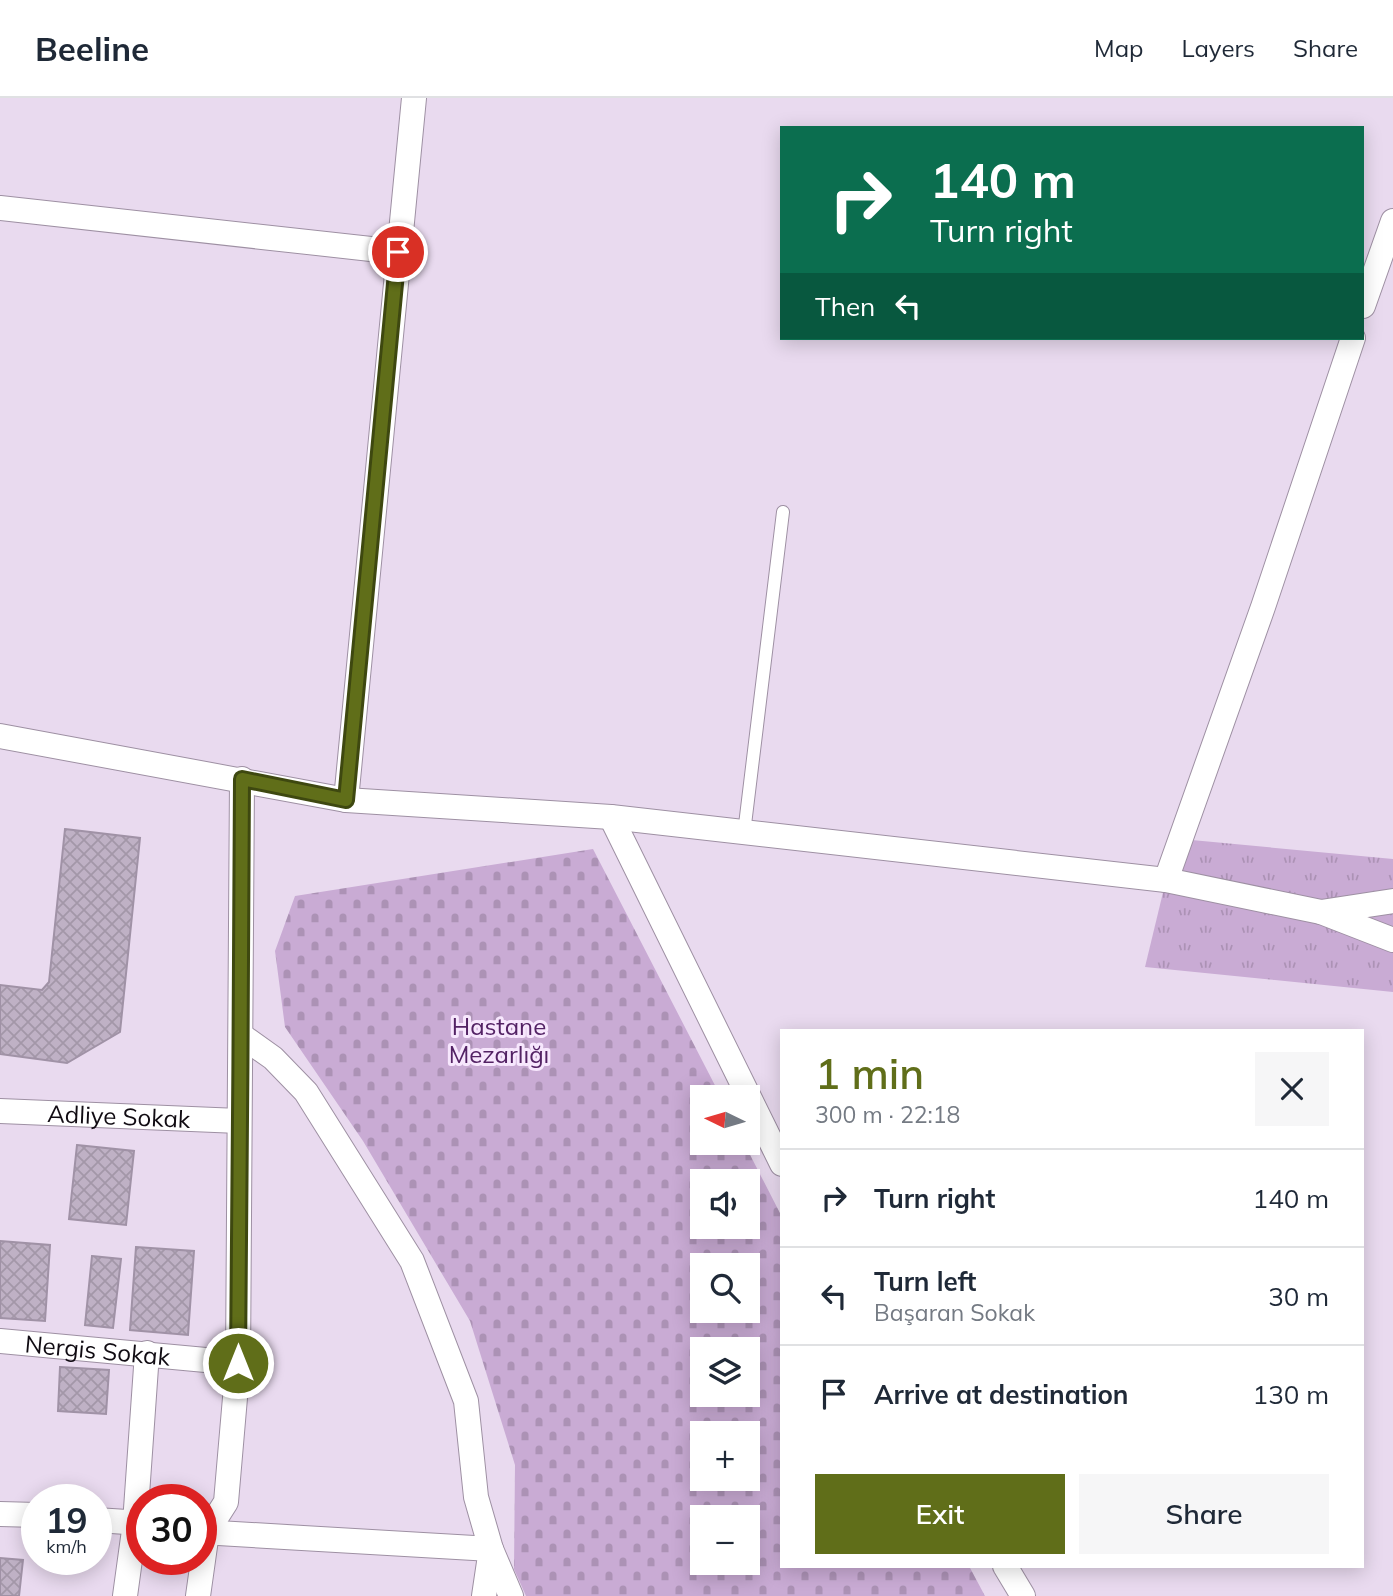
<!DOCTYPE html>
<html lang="en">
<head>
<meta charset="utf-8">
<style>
  :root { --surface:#fff; --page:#f6f6f7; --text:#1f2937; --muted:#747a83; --line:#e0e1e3; --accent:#606e19 }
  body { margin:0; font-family:Mulish,sans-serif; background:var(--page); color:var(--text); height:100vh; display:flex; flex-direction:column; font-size:26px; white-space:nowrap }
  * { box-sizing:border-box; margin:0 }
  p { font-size:23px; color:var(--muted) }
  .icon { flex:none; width:38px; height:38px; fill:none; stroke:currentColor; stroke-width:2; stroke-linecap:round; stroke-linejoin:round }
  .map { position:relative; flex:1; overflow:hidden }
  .sheet { position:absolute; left:780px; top:931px; width:584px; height:539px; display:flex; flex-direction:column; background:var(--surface); border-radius:0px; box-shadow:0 4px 18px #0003 }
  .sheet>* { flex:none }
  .guide { position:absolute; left:780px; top:28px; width:584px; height:214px; border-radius:0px; box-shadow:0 4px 18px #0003; background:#0b6e4f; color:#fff; overflow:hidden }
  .needle { width:46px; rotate:275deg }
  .controls { position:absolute; left:690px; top:987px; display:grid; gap:14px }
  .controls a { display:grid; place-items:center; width:70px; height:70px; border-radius:0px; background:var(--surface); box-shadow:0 4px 18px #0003; font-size:35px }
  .speed { position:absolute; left:21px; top:1386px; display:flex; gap:14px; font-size:35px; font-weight:700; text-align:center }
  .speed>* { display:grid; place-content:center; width:91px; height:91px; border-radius:50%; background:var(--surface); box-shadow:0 4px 18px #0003; line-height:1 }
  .speed small { font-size:18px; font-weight:400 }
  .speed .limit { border:10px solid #d22; background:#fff; color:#111 }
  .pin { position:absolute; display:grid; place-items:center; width:60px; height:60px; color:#fff; margin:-30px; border:4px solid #fff; border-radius:50%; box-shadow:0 2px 7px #0007 }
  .me { position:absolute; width:77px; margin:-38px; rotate:0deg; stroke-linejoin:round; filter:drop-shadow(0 0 5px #0008) }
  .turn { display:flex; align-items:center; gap:24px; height:147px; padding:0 35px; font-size:32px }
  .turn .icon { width:91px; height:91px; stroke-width:2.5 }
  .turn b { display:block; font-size:49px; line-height:60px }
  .then { display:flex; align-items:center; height:66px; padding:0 35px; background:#0003; gap:14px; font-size:26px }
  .round { display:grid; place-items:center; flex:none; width:74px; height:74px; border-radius:0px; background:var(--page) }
  .overview { display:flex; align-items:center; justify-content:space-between; height:119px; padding:0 35px }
  h1 { font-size:42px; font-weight:600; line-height:52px; color:var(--accent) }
  .cta { display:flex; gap:14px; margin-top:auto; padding:14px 35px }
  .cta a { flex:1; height:80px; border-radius:0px; background:var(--accent); color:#fff; font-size:28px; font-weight:600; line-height:80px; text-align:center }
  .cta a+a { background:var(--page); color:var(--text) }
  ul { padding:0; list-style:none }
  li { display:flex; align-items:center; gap:21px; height:98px; padding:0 35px; border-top:2px solid var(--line) }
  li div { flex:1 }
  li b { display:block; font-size:26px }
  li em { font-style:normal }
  header { display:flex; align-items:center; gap:42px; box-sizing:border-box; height:98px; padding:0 35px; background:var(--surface); border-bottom:2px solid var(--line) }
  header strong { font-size:33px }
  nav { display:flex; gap:38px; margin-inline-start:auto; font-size:24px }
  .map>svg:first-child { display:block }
</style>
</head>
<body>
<header>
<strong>Beeline</strong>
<nav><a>Map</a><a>Layers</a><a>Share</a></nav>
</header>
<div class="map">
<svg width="1393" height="1498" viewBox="0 0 1393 1498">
  <defs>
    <pattern id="grass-tufts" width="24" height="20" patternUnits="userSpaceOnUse" patternTransform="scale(1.75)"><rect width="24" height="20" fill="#c9abd4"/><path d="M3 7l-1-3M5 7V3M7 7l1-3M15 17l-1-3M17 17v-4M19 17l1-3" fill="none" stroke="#ac92b5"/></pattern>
    <pattern id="cemetery-stones" width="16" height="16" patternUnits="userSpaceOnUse" patternTransform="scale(1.75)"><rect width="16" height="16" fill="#c9abd4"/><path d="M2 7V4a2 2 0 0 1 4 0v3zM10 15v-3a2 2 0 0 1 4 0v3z" fill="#ac92b5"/></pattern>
    <pattern id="building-cross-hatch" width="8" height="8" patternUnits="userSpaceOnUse" patternTransform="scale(1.75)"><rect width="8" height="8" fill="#bfb1c5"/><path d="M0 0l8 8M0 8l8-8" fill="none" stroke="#a397a8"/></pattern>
  </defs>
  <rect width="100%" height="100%" fill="#e9daef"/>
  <!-- grass -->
  <path fill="url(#grass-tufts)" d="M1181,741L1393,761V894L1145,869L1166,782Z"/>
  <!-- cemetery -->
  <path fill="url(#cemetery-stones)" fill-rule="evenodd" d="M593,751L721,999H702V1045H744L782,1119V1468H969L985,1498H526L514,1471L515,1367L470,1223L363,1043L285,929L275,853L295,798ZM702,1083H747V1129H702ZM747,1167V1213H702V1167ZM702,1251H747V1297H702ZM747,1335V1381H702V1335ZM747,1419V1465H702V1419Z"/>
  <!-- building -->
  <g fill="url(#building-cross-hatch)" stroke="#a092a6" stroke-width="2">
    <path d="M65,731L140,740L120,934L67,965L0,956V887L42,892L49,884Z"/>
    <path d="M77,1047L134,1053L126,1127L69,1121Z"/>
    <path d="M0,1143L50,1147L45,1223L0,1220Z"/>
    <path d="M136,1149L194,1153L188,1237L130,1232Z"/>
    <path d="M92,1158L121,1161L113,1230L85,1227Z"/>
    <path d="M60,1269L109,1272L106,1316L58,1313Z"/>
    <path d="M0,1460L23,1462L19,1498H0Z"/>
  </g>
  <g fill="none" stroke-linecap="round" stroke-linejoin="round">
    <defs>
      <path id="lane" d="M744,735L783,414"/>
      <g id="street">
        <path d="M0,110L398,154"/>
        <path d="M1363,208L1393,123"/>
        <path d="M0,638L346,702L611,719L1166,782L1321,814L1393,842"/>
        <path d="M346,702L414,0"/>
        <path d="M611,719L782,1066"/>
        <path d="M1166,782L1263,509L1353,240"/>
        <path d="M1321,814L1393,803"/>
        <path d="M242,938L273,960L306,994L412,1163L466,1303L476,1399L491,1451L511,1498"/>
        <path id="s1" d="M0,1013L239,1023"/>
        <path id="s2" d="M0,1243L238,1265"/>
        <path d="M0,1416L37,1417"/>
        <path d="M96,1422L142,1425"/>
        <path d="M201,1434L491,1451L484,1498"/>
        <path d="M1005,1468L1023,1498"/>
        <path d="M125,1498L135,1425L147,1255"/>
        <path d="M198,1498L207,1434L226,1404L238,1265L242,681"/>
      </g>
    </defs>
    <!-- lane casing -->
    <use href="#lane" stroke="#9e90a3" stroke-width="14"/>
    <!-- street casing -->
    <use href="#street" stroke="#9e90a3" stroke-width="26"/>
    <!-- lane -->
    <use href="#lane" stroke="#fff" stroke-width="12"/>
    <!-- street -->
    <use href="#street" stroke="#fff" stroke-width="24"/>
  </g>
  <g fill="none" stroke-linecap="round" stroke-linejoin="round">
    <defs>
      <path id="route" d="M238,1265C239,1070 242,876 242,681L346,702L398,154"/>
    </defs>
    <!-- route casing -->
    <use href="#route" stroke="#3e4810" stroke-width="18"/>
    <!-- route -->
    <use href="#route" stroke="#606e19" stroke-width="12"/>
  </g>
  <g text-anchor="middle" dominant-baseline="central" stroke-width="6" stroke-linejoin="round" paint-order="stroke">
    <!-- park labels -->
    <g font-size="24" fill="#532264" stroke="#f7e7fd">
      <text x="499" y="928">Hastane<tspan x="499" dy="28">Mezarlığı</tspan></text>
    </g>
    <!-- street labels -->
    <g font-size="24" fill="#100b12" stroke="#f7e7fd">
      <text stroke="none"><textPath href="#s1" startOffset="119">Adliye Sokak</textPath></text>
      <text stroke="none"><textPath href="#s2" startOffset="98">Nergis Sokak</textPath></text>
    </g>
  </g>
</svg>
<div class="controls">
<a><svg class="needle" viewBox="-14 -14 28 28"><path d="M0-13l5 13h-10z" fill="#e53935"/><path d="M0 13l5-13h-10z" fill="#747a83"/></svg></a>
<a><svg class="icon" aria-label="sound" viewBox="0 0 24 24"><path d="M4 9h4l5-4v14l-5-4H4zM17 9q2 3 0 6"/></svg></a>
<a><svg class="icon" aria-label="search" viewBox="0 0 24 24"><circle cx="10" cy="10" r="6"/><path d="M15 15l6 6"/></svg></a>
<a><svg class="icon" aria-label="layers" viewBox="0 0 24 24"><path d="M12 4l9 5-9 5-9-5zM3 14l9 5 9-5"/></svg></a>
<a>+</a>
<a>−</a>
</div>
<div class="speed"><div>19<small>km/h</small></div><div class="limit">30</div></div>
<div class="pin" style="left:398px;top:154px;background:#d93025"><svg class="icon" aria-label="arrive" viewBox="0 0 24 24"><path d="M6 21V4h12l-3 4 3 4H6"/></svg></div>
<svg class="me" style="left:238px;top:1265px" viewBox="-20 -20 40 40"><circle r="17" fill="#606e19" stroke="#fff" stroke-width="3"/><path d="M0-11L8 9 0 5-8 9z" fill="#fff"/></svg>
<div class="guide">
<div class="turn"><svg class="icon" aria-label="right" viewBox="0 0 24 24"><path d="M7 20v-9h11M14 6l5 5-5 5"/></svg><div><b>140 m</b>Turn right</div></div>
<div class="then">Then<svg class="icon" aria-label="left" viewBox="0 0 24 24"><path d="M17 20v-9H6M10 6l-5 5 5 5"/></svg></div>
</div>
<section class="sheet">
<div class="overview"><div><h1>1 min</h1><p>300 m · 22:18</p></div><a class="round"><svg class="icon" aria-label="close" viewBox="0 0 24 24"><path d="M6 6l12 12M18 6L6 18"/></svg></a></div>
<ul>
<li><svg class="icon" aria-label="right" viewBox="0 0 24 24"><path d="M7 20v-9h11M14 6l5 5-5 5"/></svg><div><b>Turn right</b></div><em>140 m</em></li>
<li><svg class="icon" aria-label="left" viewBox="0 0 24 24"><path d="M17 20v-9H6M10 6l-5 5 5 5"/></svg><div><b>Turn left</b><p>Başaran Sokak</p></div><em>30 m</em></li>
<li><svg class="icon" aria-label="arrive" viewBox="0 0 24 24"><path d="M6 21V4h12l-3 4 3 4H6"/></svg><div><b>Arrive at destination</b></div><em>130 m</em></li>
</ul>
<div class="cta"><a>Exit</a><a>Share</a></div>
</section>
</div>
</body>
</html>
